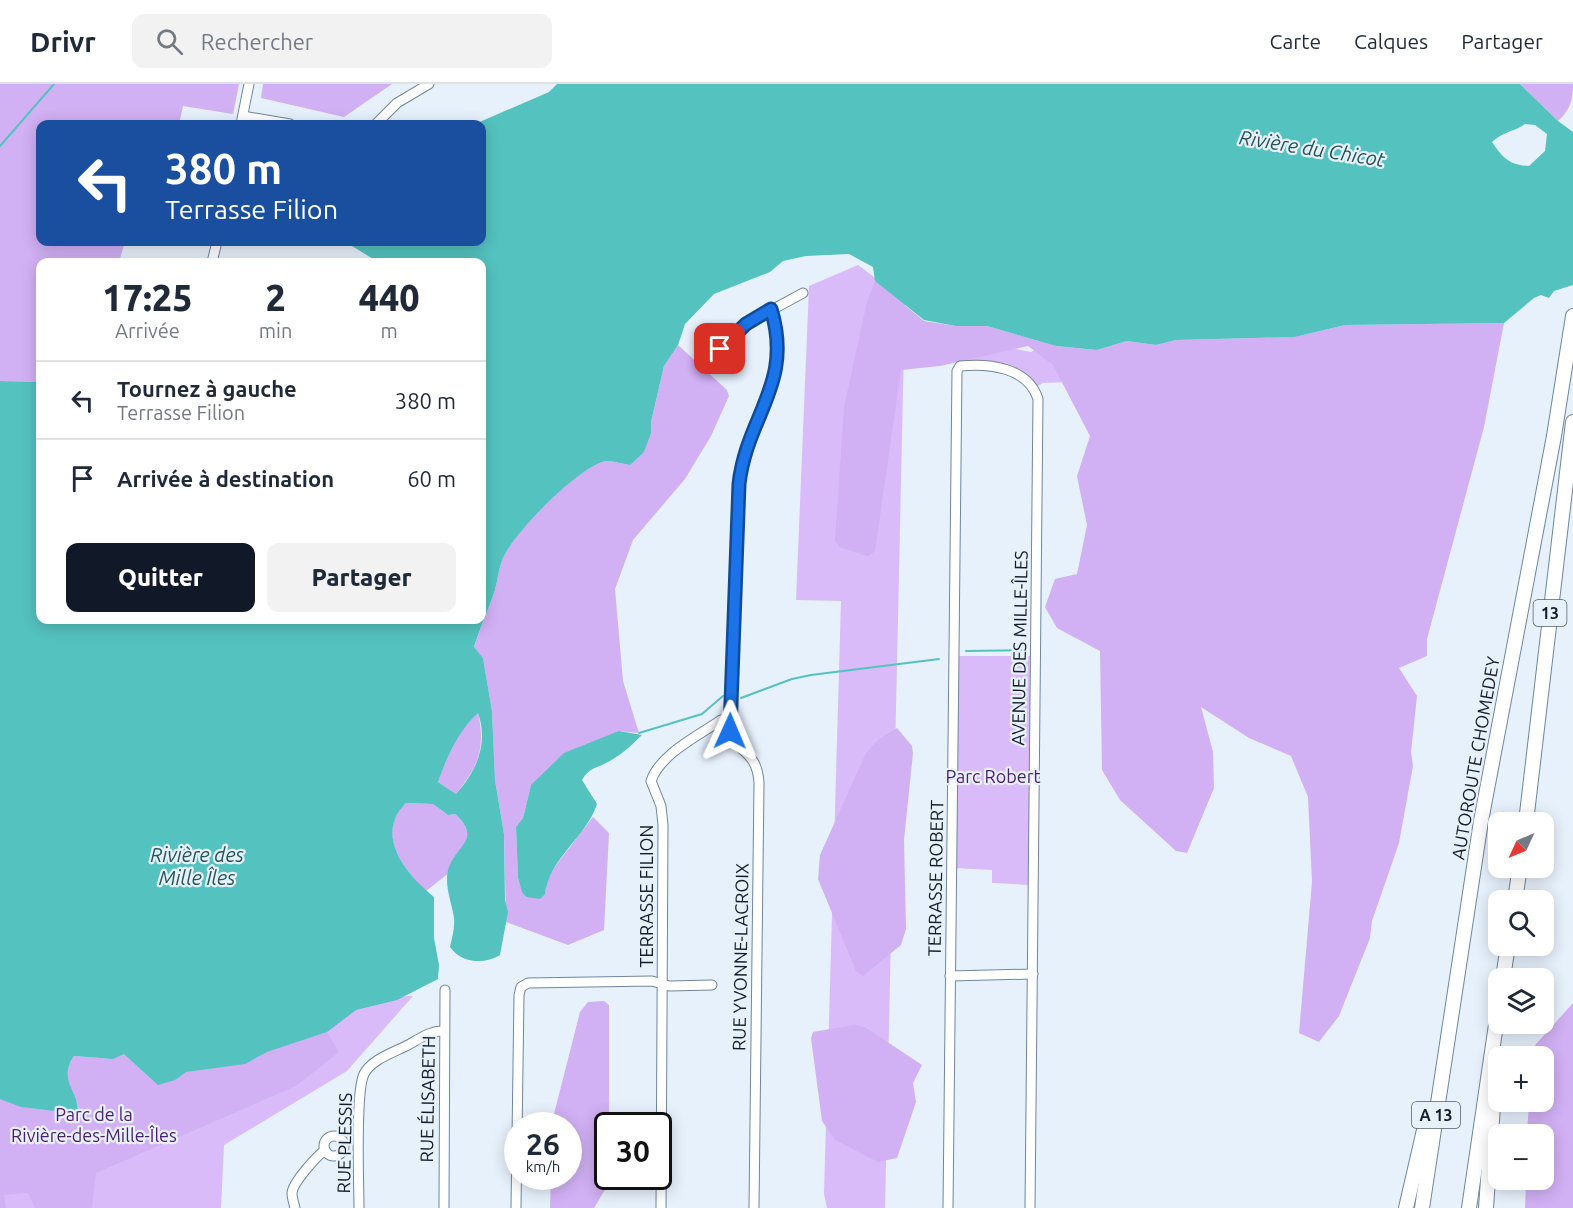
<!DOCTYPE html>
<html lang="fr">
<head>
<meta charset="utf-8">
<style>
  :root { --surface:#fff; --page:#f2f2f3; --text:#1f2937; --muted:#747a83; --line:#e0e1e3; --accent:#111827 }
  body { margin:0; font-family:Ubuntu,sans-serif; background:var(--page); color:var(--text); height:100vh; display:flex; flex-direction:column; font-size:22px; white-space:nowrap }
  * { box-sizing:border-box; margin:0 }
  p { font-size:20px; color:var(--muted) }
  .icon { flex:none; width:33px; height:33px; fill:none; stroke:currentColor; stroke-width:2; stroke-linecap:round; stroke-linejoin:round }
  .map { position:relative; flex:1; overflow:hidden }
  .side { position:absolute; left:36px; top:174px; width:450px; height:366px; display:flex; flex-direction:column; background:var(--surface); border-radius:12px; box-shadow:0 3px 15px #0003 }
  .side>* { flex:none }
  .banner { position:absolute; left:36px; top:36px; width:450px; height:126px; border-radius:12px; box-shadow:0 3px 15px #0003; background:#1a4fa0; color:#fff; overflow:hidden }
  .needle { width:39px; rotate:226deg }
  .tools { position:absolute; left:1488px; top:728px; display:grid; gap:12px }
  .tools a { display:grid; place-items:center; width:66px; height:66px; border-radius:12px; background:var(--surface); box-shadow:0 3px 15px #0003; font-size:30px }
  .speed { position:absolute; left:504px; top:1028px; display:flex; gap:12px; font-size:30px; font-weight:700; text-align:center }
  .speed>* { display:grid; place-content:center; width:78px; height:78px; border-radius:50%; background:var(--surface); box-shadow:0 3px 15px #0003; line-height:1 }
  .speed small { font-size:15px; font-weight:400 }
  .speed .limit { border:3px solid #111; border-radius:9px; background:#fff; color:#111 }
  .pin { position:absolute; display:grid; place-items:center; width:51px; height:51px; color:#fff; margin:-26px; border-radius:12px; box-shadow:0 3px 9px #0006 }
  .me { position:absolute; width:66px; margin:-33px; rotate:1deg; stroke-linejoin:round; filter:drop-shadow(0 0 4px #0008) }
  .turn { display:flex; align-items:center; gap:21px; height:126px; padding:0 30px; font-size:27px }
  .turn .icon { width:78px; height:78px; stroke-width:2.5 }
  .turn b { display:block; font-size:42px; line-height:51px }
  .eta { display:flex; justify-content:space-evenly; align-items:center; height:102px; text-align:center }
  .eta b { font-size:36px; font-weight:800; line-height:42px }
  .cta { display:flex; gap:12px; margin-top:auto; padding:12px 30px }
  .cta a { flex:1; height:69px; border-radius:12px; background:var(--accent); color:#fff; font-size:24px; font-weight:800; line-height:69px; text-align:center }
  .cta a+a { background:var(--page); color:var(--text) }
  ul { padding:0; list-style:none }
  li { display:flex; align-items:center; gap:18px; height:78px; padding:0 30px; border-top:2px solid var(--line) }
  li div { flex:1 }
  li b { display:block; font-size:22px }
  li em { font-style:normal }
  header { display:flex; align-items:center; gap:36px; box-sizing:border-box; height:84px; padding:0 30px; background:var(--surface); border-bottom:2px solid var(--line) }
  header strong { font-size:28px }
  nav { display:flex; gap:33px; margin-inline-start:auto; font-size:21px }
  .search { width:420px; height:54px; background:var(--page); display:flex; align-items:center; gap:15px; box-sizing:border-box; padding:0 21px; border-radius:12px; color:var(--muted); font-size:22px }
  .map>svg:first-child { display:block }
</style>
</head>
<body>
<header>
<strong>Drivr</strong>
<div class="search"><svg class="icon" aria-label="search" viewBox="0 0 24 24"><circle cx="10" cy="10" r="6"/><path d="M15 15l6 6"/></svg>Rechercher</div>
<nav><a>Carte</a><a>Calques</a><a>Partager</a></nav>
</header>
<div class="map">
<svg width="1573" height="1124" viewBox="0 0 1573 1124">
  <rect width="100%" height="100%" fill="#e7f1fc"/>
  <!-- green -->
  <g fill="#d9bbf9">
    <path d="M858,181L905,216L885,1124H827L824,1110L841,517L796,516L809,202Z"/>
    <path d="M1001,262L1031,268L1035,266L1095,297L1043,299L1036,303L1005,280L950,277Z"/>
    <path d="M956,572H1032L1030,801L992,799V786L955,784Z"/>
    <path d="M413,912L347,987L224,1061L221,1124H0V1000L361,913Z"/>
  </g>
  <!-- forest -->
  <g fill="#d1b0f4">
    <path d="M0,0H239L233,30L183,22L179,40H40V158H125L119,178H40V298L0,297Z"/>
    <path d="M263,0H392L344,33L261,14Z"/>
    <path d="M1520,0H1573C1573,16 1570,26 1558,37Z"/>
    <path d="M875,197L924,237L956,242H987L1056,262L1097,266L1127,257L1156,261L1176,256L1295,253L1345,241L1504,239L1484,343L1427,555V572L1399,584L1417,612L1411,668L1413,682L1399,759L1372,837L1370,854L1339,932L1319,958L1299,949L1312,798L1308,713L1291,672L1249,654L1201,623L1213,668L1214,704L1187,769L1176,767L1120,716L1102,686L1100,567L1057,544L1045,523L1055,495L1077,490L1087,441L1077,392L1090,352L1053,281L1028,262L940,282L901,286L875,467L868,472L841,464L835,457L844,323L867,218Z"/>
    <path d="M678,261L727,306L729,312L711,352L685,395L633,456L615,505L623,597L639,649L619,647L531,701L523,734L516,743L518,794L522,807L526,813L545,810L547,793L593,733L609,749L604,846L568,861L506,838L504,750L495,696L492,627L483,574L474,564C479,546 487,529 493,512C498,499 498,484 504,472C514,448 581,380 607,377C614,377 623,380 630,381L651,349V338L664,282Z"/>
    <path d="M478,628C486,665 478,682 456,710L438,698C447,673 458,646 478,628Z"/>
    <path d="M897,644L912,662L913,669L904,756L906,845L901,861L863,892L856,887L818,795L820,771L866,669L879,655Z"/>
    <path d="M406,719L433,720L448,731L455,730C486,759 448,765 449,789L426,807C403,783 375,750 406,719Z"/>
    <path d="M604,917L609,921V1099L594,1124H550L551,1092H568V1041H553V1034L580,928L588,918Z"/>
    <path d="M1573,919V1124H1525L1526,1095H1544V1050H1527L1529,1017H1544V972L1530,971L1536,960Z"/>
    <path d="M854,941L865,943L922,981L913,999L916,1018L897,1074L878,1078L835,1056L822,1037L811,954L813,948Z"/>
    <path d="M327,948L339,968L296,1002L96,1089L92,1124H35L28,1109L4,1111L6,1124H0V1015L21,1023L64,1028L77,1032L79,1022C69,1002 61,992 74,972L113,975L124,970L175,996L186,988L245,980L267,968Z"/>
  </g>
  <!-- water -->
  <g fill="#54c2bf" fill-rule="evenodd">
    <path d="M557,0H1520L1558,37L1573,48V201L1554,207L1549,214L1541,211L1534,214L1504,239L1345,241L1295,253L1176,256L1156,261L1127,257L1097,266L1056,262L987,242H956L924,236L875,197L873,183L849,170L806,172L783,177L770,188L714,210L685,240L678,261L664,282L651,338V349L644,368L630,381C623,380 614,377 607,377C581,380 515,448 504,472C498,484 498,499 493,512C487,529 479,546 474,563L483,574L492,627L495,696L504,750L505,816L508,828L500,871C484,881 461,879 450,863C452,854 455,844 454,834C452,819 443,799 449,783C457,761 482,755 455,730L448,731L433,720L406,719C373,752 407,791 434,813V854L439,881L438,895L397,916L356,926L327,948L267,968L245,980L186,988L175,996L158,1001L124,970L113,975L74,972C56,999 82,1007 77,1033L63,1028L21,1023L0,1015V297L40,298V536H482V178H378L352,162L353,158H482V40H475L549,8ZM1525,40L1535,41L1547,50L1545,67L1529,82C1509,81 1503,74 1492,58C1508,45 1512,49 1525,40ZM478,629C489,659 476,688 456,710L438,698C447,673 458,647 478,629Z"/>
    <path d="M619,647L642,651C631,662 619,673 604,680C593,685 589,685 582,696L597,720C586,754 549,774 545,810L540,815L526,813L522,808L518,794L516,743L523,734L531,701L564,669Z"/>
  </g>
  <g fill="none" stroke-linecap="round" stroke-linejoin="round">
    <!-- stream -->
    <g stroke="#54c2bf" stroke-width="2">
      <path d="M0,62L54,0"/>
      <path d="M966,567L1027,566"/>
      <path d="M741,614L792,595L811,591L939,575"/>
      <path d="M639,649L702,630L723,612"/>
    </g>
    <defs>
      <g id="minor">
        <path d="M243,32L290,40"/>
        <path d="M241,40L249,0"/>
        <path d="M376,40L397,19L429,0"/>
        <path d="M212,178L217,158"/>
        <path d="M714,272L746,240L803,209"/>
        <path d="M950,892L1033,890"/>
        <circle cx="334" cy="1062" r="10"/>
        <path d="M295,1124C294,1120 292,1114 292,1109C293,1098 316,1073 325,1066"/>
        <path d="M359,1124C359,1099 355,1008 364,990C371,976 392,969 406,962C418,956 430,946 444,947"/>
        <path d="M444,1124L445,906"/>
        <path d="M516,1124L519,911L521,903L528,899L652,897L669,902L712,901"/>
        <path d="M661,1124L663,741L661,722L651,697C660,670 698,652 721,636L729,634"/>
        <path d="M754,1124L759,699C757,660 728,671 729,634L739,400C746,332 794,300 770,225"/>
        <path d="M948,1124L957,287L960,282C988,279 1028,283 1038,315L1030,1124"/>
      </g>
      <g id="highway">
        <path d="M1526,738L1573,338"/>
        <path d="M1515,816L1520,783"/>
        <path d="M1503,894L1508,861"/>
        <path d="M1406,1124L1427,1033"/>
        <path d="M1422,1124L1481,737L1554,352L1573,232"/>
        <path d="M1469,1124L1498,927"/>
        <path d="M1486,1124L1494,1007"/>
      </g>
    </defs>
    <!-- minor casing -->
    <use href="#minor" stroke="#6e869e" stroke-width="11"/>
    <!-- highway casing -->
    <use href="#highway" stroke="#6e869e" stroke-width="16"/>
    <!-- minor -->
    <use href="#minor" stroke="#fff" stroke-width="9"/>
    <!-- highway -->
    <use href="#highway" stroke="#fff" stroke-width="14"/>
  </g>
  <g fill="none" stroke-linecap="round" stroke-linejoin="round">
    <defs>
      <path id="route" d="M720,265L746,240L771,225C794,300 747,331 739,400L730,647"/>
    </defs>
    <!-- route casing -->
    <use href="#route" stroke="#114b97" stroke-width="15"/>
    <!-- route -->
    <use href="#route" stroke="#1a73e8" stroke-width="10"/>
  </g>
  <g text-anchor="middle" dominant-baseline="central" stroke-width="4.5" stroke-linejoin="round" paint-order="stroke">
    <!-- shield labels -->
    <g fill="#e7f1fc" stroke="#545d68" stroke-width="1.5">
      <rect x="1533.5" y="516" width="33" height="26" rx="4.5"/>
      <rect x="1412" y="1018" width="48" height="26" rx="4.5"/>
    </g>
    <g font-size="16" font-weight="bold" fill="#151e28">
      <text x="1550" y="529">13</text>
      <text x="1436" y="1031">A 13</text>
    </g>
    <!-- street labels -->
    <g font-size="18" fill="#151e28" stroke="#e7f1fc">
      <text transform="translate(1019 564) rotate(-89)">AVENUE DES MILLE-ÎLES</text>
      <text transform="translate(1475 674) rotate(-80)">AUTOROUTE CHOMEDEY</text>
      <text transform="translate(935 794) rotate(-89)">TERRASSE ROBERT</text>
      <text transform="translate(646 812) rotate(-90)">TERRASSE FILION</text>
      <text transform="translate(740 873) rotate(-89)">RUE YVONNE-LACROIX</text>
      <text transform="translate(427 1015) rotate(-89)">RUE ÉLISABETH</text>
      <text transform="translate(344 1059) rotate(-89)">RUE PLESSIS</text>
    </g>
    <!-- park labels -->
    <g font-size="18" fill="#4a1e6c" stroke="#e7f1fc">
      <text x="993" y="692">Parc Robert</text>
      <text x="94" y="1030">Parc de la<tspan x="94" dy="21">Rivière-des-Mille-Îles</tspan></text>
    </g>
    <!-- water labels -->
    <g font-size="20" font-style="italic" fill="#245453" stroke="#e7f1fc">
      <text transform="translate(1312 64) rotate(9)">Rivière du Chicot</text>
      <text x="197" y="770">Rivière des<tspan x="197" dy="23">Mille Îles</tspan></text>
    </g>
  </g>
</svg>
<div class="tools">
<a><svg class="needle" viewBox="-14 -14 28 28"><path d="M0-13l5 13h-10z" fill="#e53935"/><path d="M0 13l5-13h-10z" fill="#747a83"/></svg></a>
<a><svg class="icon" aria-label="search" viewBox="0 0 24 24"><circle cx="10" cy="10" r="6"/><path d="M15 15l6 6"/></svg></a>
<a><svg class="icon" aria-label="layers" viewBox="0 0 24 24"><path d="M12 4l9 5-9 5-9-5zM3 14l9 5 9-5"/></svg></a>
<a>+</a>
<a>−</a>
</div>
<div class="speed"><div>26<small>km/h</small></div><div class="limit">30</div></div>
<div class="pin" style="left:720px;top:265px;background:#d93025"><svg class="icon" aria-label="arrive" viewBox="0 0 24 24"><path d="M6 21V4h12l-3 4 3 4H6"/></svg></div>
<svg class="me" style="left:730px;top:647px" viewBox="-20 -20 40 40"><path d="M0-17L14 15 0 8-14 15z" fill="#1a73e8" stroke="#fff" stroke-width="4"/></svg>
<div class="banner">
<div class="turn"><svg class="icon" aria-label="left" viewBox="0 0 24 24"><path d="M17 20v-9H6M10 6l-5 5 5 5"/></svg><div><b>380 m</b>Terrasse Filion</div></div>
</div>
<section class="side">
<div class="eta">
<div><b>17:25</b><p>Arrivée</p></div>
<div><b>2</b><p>min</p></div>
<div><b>440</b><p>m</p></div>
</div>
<ul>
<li><svg class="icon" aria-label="left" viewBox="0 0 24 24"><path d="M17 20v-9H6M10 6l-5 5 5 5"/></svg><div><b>Tournez à gauche</b><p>Terrasse Filion</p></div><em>380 m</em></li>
<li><svg class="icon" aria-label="arrive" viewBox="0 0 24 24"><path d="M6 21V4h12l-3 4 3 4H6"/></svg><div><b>Arrivée à destination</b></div><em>60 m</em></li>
</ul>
<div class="cta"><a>Quitter</a><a>Partager</a></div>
</section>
</div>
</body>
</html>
